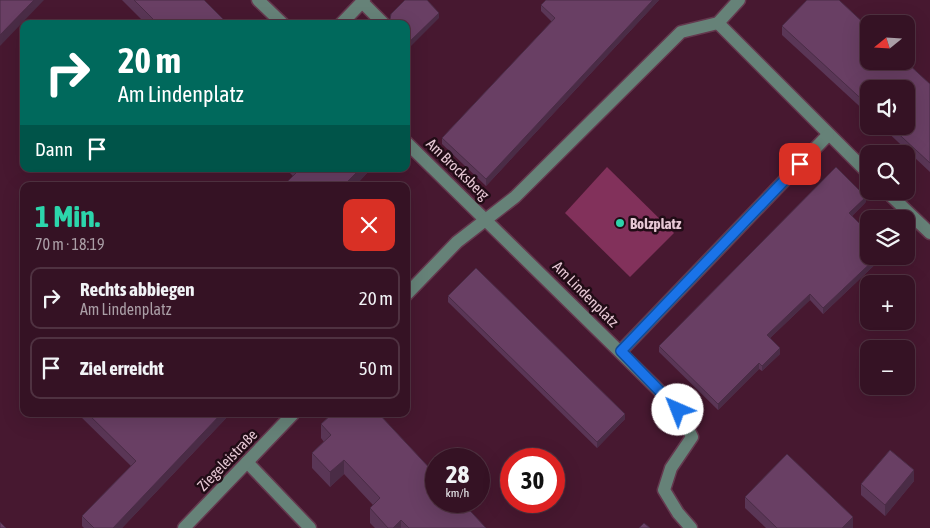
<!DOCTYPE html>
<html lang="de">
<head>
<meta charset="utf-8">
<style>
  :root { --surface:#351224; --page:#3d1b2c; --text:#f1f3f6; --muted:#aa9ea6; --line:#4f3241; --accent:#2cd5ab }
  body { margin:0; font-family:"Asap Condensed",sans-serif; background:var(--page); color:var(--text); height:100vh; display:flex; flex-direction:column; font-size:19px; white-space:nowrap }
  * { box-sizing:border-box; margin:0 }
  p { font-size:16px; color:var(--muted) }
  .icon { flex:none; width:28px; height:28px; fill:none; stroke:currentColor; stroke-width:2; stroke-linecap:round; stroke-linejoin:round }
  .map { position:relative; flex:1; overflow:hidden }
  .panel { position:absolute; left:20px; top:182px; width:390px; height:235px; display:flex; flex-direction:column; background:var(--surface); border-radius:10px; box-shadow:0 5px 20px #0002,0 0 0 1px var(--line) }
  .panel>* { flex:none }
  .top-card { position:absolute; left:20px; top:20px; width:390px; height:152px; border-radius:10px; box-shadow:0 5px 20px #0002,0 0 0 1px var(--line); background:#00695c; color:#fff; overflow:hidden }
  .needle { width:32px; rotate:252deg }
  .controls { position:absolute; left:860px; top:15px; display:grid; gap:10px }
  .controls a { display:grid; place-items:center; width:55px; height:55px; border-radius:10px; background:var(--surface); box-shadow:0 5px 20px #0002,0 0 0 1px var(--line); font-size:25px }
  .speed { position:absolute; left:425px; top:448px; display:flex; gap:10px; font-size:25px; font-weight:700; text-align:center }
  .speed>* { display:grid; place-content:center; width:65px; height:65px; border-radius:50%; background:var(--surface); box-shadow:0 5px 20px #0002,0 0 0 1px var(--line); line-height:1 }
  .speed small { font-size:12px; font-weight:400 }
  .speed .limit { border:8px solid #d22; background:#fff; color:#111 }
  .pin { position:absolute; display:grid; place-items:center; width:42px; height:42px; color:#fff; margin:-21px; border-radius:10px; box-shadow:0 2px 8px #0006 }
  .me { position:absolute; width:55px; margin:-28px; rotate:316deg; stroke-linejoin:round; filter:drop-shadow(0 0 4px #0008) }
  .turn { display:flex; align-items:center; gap:18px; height:105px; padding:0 15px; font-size:22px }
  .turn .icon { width:65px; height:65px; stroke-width:2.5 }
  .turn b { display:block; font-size:35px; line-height:42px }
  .then { display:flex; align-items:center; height:48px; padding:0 15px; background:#0003; gap:10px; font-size:19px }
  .round { display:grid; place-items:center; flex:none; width:52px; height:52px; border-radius:10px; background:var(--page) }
  .head { display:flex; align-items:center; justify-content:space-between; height:85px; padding:0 15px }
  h1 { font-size:30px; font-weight:700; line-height:38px; color:var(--accent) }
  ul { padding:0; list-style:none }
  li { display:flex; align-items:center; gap:15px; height:62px; margin:0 10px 8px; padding:0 5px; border:2px solid var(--line); border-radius:10px }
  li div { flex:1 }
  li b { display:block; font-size:19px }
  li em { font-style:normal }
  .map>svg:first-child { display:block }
</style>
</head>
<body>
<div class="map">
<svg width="930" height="528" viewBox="0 0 930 528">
  <rect width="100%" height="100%" fill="#471830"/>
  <!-- green -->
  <path fill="#82315b" d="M607,167L674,233L630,277L565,213Z"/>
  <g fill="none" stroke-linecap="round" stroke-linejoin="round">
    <defs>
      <g id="minor">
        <path d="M258,0L283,24"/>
        <path d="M362,2L384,24"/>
        <path d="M718,23L869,174"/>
        <path d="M341,24L364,0"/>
        <path d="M406,142L679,410L692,437L671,468L664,490L678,513L691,528"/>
        <path d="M886,191L930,233"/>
        <path d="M406,295L457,242L515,197L681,32L718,23L739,0"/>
        <path d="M621,351L828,135"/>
        <path d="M247,462L310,528"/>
        <path d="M184,528L293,414"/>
      </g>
    </defs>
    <!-- minor casing -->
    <use href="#minor" stroke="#64384e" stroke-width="15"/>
    <!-- minor -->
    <use href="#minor" stroke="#668278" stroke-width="12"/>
  </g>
  <!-- wall -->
  <g fill="#5a3656">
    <path d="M122,0H204L228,24H146Z"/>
    <path d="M546,0H659L486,186L442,144V138L552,22L541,11V5Z"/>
    <path d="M782,26L930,84V172L881,126H906L869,89V115L782,35Z"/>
    <path d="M286,169H368V172L355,186H283L293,176Z"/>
    <path d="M866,202L852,216L869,256H884L823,314L810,300L770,338L780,354L762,371L759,369L718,410L659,352V346Z"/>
    <path d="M448,296L625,419L597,448L448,302Z"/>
    <path d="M78,414H230L122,528H84L82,526V516L131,466Z"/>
    <path d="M321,424L486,528H375L370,523V508L373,505L344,474L330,487L312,468V453L324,442L321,438Z"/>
    <path d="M914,481L885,516L861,495V484Z"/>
    <path d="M745,497L853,517L852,528H766L745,508Z"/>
  </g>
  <!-- shaded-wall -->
  <g fill="#4a2c46">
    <path d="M34,0H44L0,46V35Z"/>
    <path d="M653,0H659L486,186V179Z"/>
    <path d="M439,13V18L406,51V45Z"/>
    <path d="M360,169H368V172L355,186H343Z"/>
    <path d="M866,197V202L849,219V213Z"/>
    <path d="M878,256H884L823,314V308Z"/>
    <path d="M810,294V300L767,341V335Z"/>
    <path d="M780,348V354L762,371V366Z"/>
    <path d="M759,363V369L718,410V404Z"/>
    <path d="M221,414H230L122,528H113Z"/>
    <path d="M625,414V419L597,448V442Z"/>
    <path d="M344,460V474L330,487V472Z"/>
    <path d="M914,470V481L885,516V505Z"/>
    <path d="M853,517V528H842Z"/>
    <path d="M401,520V528H393Z"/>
  </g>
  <!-- building -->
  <g fill="#693f64" stroke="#4a2c46">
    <path d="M0,0H34L0,35Z"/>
    <path d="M134,0H204L228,24H158Z"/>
    <path d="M405,0H427L439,13L406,45V24H389L391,14Z"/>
    <path d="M546,0H653L486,179L442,138L555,18L541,5Z"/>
    <path d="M807,0H839L869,28V61H905L930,84V163L890,126H906V89H869V106L782,26Z"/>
    <path d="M836,167L866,197L849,213L869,233V256H878L823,308L810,294L767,335L780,348L762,366L759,363L718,404L659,346Z"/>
    <path d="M299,169H360L343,186H283L299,170Z"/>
    <path d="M476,268L625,414L597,442L448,296Z"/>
    <path d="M88,414H221L113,528H94L82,516L136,461Z"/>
    <path d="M332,414H379L436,475V501H461L486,528H409L401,520L393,528H388L370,508L380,498L344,460L330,472L312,453L331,435L321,424Z"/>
    <path d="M890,450L914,470L885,505L861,484Z"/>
    <path d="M787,454L853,517L842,528H777L745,497Z"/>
    <path d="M0,522L6,528H0Z"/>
    <path d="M644,523L650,528H639Z"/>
  </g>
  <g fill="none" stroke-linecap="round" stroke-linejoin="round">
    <defs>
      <path id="route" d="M678,410L621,351L800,164"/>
    </defs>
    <!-- route casing -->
    <use href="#route" stroke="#114b97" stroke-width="12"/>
    <!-- route -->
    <use href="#route" stroke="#1a73e8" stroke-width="9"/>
  </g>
  <!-- markers -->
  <circle fill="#2cd5ab" stroke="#210c16" stroke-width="2" cx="620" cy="223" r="5"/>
  <g text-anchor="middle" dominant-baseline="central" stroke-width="5" stroke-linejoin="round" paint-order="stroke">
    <!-- street labels -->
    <g font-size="15" fill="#e7c8d5" stroke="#210c16">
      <text transform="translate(458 169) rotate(44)">Am Brocksberg</text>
      <text transform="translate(586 294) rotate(45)">Am Lindenplatz</text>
      <text transform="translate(227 460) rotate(-46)">Ziegeleistraße</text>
    </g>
    <!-- poi labels -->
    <g font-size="15" font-weight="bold" fill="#e7c8d5" stroke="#210c16" text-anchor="start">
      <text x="630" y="223">Bolzplatz</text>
    </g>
  </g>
</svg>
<div class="controls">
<a><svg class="needle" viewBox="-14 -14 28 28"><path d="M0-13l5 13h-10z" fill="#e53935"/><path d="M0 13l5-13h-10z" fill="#aa9ea6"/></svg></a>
<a><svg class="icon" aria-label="sound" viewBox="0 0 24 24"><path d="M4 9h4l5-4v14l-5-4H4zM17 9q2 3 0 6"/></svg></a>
<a><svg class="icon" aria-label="search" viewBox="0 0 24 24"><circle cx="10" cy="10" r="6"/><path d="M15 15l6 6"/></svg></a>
<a><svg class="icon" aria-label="layers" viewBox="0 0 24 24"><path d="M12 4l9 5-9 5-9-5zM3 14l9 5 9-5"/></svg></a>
<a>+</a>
<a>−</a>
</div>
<div class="speed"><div>28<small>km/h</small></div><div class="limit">30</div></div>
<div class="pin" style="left:800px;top:164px;background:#d93025"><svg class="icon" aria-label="arrive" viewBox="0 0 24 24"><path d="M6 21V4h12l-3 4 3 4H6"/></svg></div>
<svg class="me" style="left:678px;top:410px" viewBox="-20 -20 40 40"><circle r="19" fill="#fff"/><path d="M0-13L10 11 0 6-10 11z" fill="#1a73e8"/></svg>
<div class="top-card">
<div class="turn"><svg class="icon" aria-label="right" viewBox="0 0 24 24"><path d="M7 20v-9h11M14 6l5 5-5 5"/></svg><div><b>20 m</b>Am Lindenplatz</div></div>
<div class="then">Dann<svg class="icon" aria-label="arrive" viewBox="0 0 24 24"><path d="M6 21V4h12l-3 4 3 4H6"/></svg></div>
</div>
<section class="panel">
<div class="head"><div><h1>1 Min.</h1><p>70 m · 18:19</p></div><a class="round" style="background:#d93025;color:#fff"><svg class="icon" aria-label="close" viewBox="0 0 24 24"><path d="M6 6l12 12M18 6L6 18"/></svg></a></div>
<ul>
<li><svg class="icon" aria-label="right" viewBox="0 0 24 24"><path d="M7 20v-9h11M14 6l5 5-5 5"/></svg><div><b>Rechts abbiegen</b><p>Am Lindenplatz</p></div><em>20 m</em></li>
<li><svg class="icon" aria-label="arrive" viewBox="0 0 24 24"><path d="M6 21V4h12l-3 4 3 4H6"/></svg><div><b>Ziel erreicht</b></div><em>50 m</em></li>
</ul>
</section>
</div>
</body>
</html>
